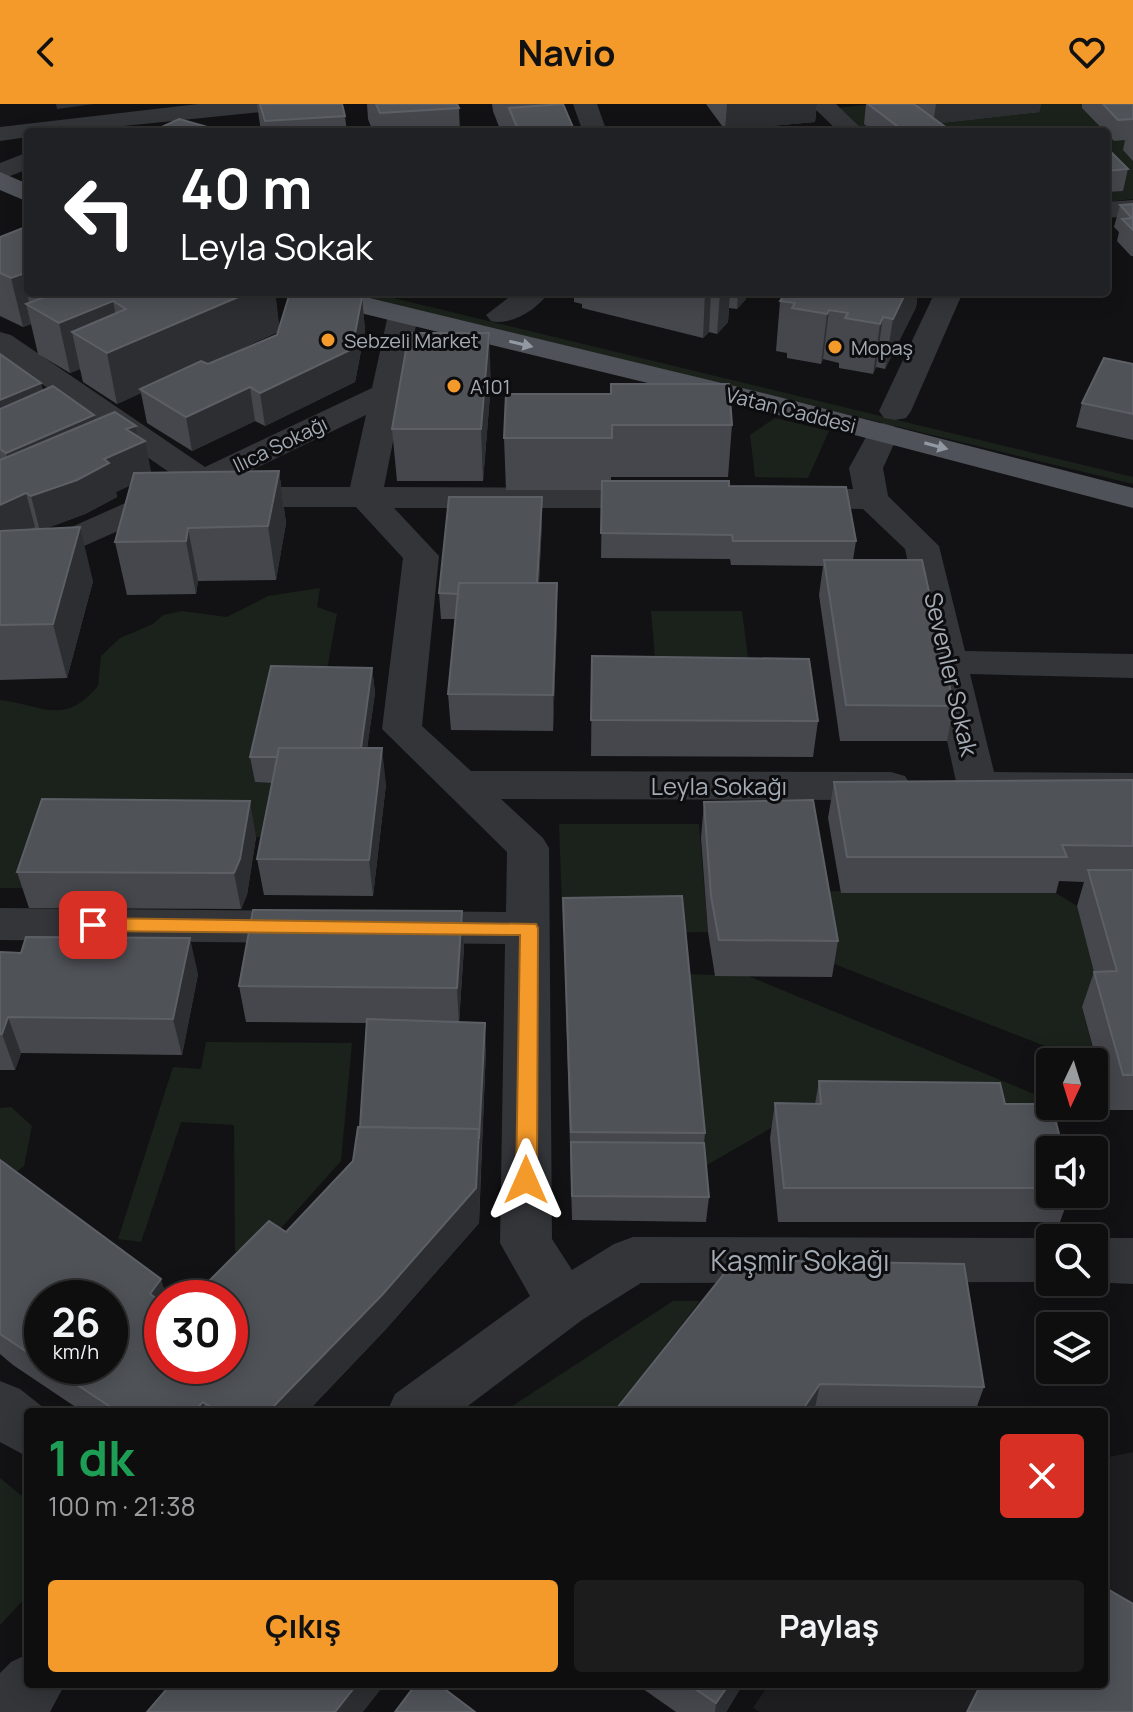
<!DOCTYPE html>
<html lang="tr">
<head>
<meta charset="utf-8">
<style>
  :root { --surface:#0e0e0f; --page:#1c1c1d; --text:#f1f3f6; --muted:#9b9c9e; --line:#2e2e2f; --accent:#f49a2a }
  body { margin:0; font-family:Manrope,sans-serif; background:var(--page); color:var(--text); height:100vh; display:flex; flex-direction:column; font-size:30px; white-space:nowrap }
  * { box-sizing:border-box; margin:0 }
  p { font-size:26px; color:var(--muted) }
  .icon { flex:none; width:44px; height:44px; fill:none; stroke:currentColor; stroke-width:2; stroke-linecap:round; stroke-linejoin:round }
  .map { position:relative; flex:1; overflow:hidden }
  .sheet { position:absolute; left:24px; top:1304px; width:1084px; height:280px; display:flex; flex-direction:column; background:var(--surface); border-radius:8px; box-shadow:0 4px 20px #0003,0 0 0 2px var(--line) }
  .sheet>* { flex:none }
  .hud { position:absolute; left:24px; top:24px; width:1086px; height:168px; border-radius:8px; box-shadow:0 4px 20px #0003,0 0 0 2px var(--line); background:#202124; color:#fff; overflow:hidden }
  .needle { width:52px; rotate:184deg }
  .fabs { position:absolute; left:1036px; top:944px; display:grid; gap:16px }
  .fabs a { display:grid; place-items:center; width:72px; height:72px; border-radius:8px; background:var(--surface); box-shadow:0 4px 20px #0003,0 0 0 2px var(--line); font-size:40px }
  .speed { position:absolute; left:24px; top:1176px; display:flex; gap:16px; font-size:40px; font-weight:700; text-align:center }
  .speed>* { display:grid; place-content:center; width:104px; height:104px; border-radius:50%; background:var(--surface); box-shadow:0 4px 20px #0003,0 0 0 2px var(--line); line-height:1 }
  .speed small { font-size:20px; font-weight:400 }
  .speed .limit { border:12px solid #d22; background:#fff; color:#111 }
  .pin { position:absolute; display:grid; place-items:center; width:68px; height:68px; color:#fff; margin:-34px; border-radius:16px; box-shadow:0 4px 12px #0006 }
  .me { position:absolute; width:88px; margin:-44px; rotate:0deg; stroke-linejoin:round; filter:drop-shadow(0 0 6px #0008) }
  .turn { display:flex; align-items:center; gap:28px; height:168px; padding:0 24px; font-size:36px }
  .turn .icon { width:104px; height:104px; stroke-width:2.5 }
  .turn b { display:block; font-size:56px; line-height:68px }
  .round { display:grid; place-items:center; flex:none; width:84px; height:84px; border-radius:8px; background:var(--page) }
  .headline { display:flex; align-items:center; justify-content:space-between; height:136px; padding:0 24px }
  h1 { font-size:48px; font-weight:700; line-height:60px; color:#1e9e55 }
  .action { display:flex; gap:16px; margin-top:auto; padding:16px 24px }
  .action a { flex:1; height:92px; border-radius:8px; background:var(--accent); color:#111; font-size:32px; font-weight:700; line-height:92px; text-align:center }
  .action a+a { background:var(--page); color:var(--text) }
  header { display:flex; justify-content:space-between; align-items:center; height:104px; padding:0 24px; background:var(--accent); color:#111; font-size:36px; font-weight:700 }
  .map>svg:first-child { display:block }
</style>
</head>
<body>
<header><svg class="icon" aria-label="back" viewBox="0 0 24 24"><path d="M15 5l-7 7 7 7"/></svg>Navio<svg class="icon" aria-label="heart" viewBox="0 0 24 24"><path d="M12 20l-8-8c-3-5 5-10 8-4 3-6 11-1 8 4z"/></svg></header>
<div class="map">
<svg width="1133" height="1608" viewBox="0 0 1133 1608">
  <rect width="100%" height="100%" fill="#121214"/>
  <!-- built -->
  <path fill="#1e1e21" d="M1133,1348V1608H760L753,1604L769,1580H1104V1354Z"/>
  <!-- green -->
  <g fill="#1a221b">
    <path d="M876,0H1128L1133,5V95L1106,98V28H1068L1061,22L993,28H864L836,4Z"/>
    <path d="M345,188H369L1133,373V380Z"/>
    <path d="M775,314L829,327L808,374L755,373L750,331Z"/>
    <path d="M320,484L317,503L337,510L323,588L255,678L285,680L275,732L256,733L36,784H0V596C44,601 63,623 98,582L101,552L120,534L153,520L163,511L182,507L227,513L268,492Z"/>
    <path d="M651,507H742L748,554H655Z"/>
    <path d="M559,720H699L708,828L563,830Z"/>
    <path d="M817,787L1056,789L1077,802L1104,903L1082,904L1098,963L1094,958H1086L829,858Z"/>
    <path d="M684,870L748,872L1044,994L1037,1013L824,993L702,1064Z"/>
    <path d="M206,938L352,939L341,1057L265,1142L235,1147L234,1021L181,1018L141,1138L118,1135L173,963L201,965Z"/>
    <path d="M11,1003L32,1022L24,1062L0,1080V1004Z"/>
    <path d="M673,1197H700L613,1308H503Z"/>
    <path d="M0,1374L28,1397V1491L0,1521Z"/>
  </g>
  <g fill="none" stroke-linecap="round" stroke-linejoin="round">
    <!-- minor -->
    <g fill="#333539" fill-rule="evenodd">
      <path d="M198,0H284L280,5L272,7L65,28H28V33L0,37V23Z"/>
      <path d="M573,0H597L607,28H583Z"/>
      <path d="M810,0H836L865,28H839Z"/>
      <path d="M28,48V65L0,76V59Z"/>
      <path d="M1133,96V112L1106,114V98Z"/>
      <path d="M516,188H549C538,205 511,222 491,217L486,211Z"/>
      <path d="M935,188H963L911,307L906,314L895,316L884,314L879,307Z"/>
      <path d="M403,202L413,205L418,211L384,383L662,384L674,387L679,394L674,401L662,404H394L439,452L422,622L471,667L891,668L905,672L911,682L905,692L891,696L501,695L543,734L549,744L552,1135L572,1166L614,1140L633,1133L1050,1134V1178H1055L641,1179L582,1216L460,1308H387L395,1290L530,1192L500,1139L505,840L402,839L386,834L380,823L386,812L402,807L506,808L507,748L382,625L403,454L356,403H233L202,390L0,479V455L179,375L0,251V228L11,231L205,363L372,284L388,211L393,205ZM366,311L350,383H239L229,377Z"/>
      <path d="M883,319L894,322L899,329L883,364L888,392L939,442L965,547L1133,550V574L970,570L994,668L1133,669V697L977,696L963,692L957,682L905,445L863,405L787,404L775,401L770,394L775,387L787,384L853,385L849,364L872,322Z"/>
      <path d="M0,804L310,807L326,812L332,823L326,834L310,839L0,836Z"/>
      <path d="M1094,1134H1133V1180L1089,1178H1094Z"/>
      <path d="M0,1277L20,1285L49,1308H28V1353L0,1338Z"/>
      <path d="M28,1550V1580H65L50,1608H0V1569L11,1558Z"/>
    </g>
    <!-- major -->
    <g fill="#4f5258" fill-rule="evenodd">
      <path d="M0,68L28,80V98L0,86Z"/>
      <path d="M295,188H345L771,291L1133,384V404L763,307L299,194Z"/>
    </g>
  </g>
  <!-- wall -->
  <g fill="#45474c" fill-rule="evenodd">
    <path d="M257,0H342L345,12L347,28H261Z"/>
    <path d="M367,0H457L459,4L460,28H373L368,15Z"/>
    <path d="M492,0H555L575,28H501L493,7Z"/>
    <path d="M706,0H817L815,18L725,26Z"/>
    <path d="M866,0H914L917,2V0H1041L1039,8L940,19L948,25L947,28H874L864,20Z"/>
    <path d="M1082,0H1133V57L1123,46L1125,36L1114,37L1082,4Z"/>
    <path d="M1106,47L1128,65L1123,87L1106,88Z"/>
    <path d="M1133,100V152H1131L1117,137L1119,128L1114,123L1120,101Z"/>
    <path d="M28,122V188H275L279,223L362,193L365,226L355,278L265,322L255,317L192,347L147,319L141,289L117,300L83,278L80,265L70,269L38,250L31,220L23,223L0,212V133ZM278,228L277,231L207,260Z"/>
    <path d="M574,188H746V195L737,205L729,204L728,218L717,230L709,228L703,234L582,204V200L574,198Z"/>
    <path d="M786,188H918L916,203L885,265L876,263L873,270L839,264V259L823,255L821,260L787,254V249L776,247L780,197Z"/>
    <path d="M0,250L41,279L43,287L95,317L136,322L138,333L151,369L279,367L286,419L276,476L198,477L196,490L127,491L115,438L130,381L116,388L117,393L85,410L44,425L93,477L67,574L0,576Z"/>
    <path d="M1133,260V336L1076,323L1082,299Z"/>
    <path d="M491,279L483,377H397L392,325Z"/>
    <path d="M611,280L732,321L728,373H611V377L729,382L856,437L853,456L954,602L947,637H840L819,491L823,462L731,461L730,455L601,454L602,386H506L504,334L611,290Z"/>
    <path d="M542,393V418L539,479L557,515L553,627L451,626L448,590L455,515H441L439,489Z"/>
    <path d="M592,552L818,617L813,653L591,652Z"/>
    <path d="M372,564L375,589L367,644L386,680L373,792L264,791L257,755L272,679L255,678L250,653Z"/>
    <path d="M1133,676V1006H1110L1082,903L1094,868L1077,802L1084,778L1059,777L1056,789H841L828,714L834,678Z"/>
    <path d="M704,698L838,837L832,873L715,872L708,828L701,734Z"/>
    <path d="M256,733L247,791L241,805L29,804L17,768Z"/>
    <path d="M563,794L705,1029L704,1040L709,1093L706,1118L572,1116Z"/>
    <path d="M462,807L464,843L459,918L486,944L479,1119L386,1225L307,1308H83L13,1261L0,1250V1056L162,1262L353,1057L360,1023L367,919L246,918L239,882ZM42,1194L110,1262H42Z"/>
    <path d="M0,848L198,870L182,951L21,949L15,966H0Z"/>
    <path d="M819,977L1005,1000L1050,1046V1090H1070L1060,1118H778L770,1034L775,999L815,1000Z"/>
    <path d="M735,1156L984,1283L975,1308H614Z"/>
    <path d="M636,1580H743L726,1608H676Z"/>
  </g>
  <!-- shaded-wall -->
  <g fill="#2c2e31">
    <path d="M56,0H94L57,5Z"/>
    <path d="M727,0H817L815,18L725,26Z"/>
    <path d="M936,0H1041L1039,8L933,20Z"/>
    <path d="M22,170L30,202L26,200L31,220L23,223L11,174Z"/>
    <path d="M50,188H145L113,197L122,242L250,188H275L280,227L144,288L140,285L141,289L117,300L107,249L72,228L80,265L70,269L59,219L56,217Z"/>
    <path d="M705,188H711L709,228L703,234Z"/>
    <path d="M720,188H730L728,218L717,230Z"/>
    <path d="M738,188H746V195L737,205Z"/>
    <path d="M906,188H918L916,203L885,265L893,215Z"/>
    <path d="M362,193L365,226L355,278L265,322L260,289Z"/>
    <path d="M829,206L823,255L821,260L827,210Z"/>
    <path d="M883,213L876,263L873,270L880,220Z"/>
    <path d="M489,229L491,279L483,377L481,325Z"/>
    <path d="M41,279L47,302L0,322V296Z"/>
    <path d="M250,283L255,317L192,347L186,313Z"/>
    <path d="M94,311L99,335L12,374L6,349Z"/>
    <path d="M136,322L139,340L145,337L152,372L116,388L117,393L85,410L40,427L31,392L104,355L126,325Z"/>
    <path d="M279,367L286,419L276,476L268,422Z"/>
    <path d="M26,389L35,423L0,440V401Z"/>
    <path d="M542,393V418L537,515V490Z"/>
    <path d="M80,423L93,477L67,574L53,520Z"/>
    <path d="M188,424L198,477L196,490L186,437Z"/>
    <path d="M557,479V515L553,627V591Z"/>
    <path d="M372,564L375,589L362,680L359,655Z"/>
    <path d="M382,644L386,680L373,792L369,756Z"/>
    <path d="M250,697L256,733L247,791L241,805L234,769Z"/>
    <path d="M462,807L464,843L459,920L457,884Z"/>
    <path d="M190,834L198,870L182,951L173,915Z"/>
    <path d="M8,913L21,949L15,966L2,930Z"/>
    <path d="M485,919L486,944L481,1060L479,1035Z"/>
    <path d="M479,1025L481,1060L479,1119L386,1225L307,1308H268Z"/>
    <path d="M161,1175L167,1194H162V1223L150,1190Z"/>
    <path d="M820,1280L814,1308H801Z"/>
    <path d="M203,1298L206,1308H193Z"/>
    <path d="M357,1580H385L363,1608H335Z"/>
    <path d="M729,1580H743L726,1608H715L716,1599Z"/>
  </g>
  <!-- building -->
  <g fill="#4f5257" stroke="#5c6066" stroke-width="2">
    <path d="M260,0H342L345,12L265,17Z"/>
    <path d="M376,0H457L459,4L380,9Z"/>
    <path d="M563,0L575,28H519L509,4Z"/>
    <path d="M868,0H914L948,25L930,28H905Z"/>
    <path d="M1103,0H1133V15L1118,16Z"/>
    <path d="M179,15L225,28H151Z"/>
    <path d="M1106,47H1110L1128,65L1106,67Z"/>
    <path d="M1133,100V126L1122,115L1132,114L1120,101Z"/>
    <path d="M28,122V172L22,170L11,174L0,169V133Z"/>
    <path d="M58,188H250L107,249L72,228L126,205L113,197L59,219L26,200Z"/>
    <path d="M786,188H906L893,215L883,213L880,220L845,214L848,209L829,206L827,210L792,204L795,199L780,197Z"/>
    <path d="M289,192L362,193L352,245L260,289L250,283L186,313L140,285L201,257L208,260L277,231Z"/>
    <path d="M409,229H489L481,325H392Z"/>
    <path d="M0,250L41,279L0,296Z"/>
    <path d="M1104,254L1133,260V310L1082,299Z"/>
    <path d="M611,280H729L732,321H612V334H504L506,290H611Z"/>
    <path d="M53,282L94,311L6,349L0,345V305Z"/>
    <path d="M115,308L136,322L126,325L145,337L104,355L109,359L77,376L31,392L26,389L0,401V356Z"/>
    <path d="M279,367L268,422L188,424L186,437L115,438L134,369Z"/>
    <path d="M602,377H729V382L846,383L856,437H733L732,431L601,429Z"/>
    <path d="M449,393H542L537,479H459L458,490L439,489Z"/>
    <path d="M80,423L53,520L0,521V427Z"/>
    <path d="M824,456H922L954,602L846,601Z"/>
    <path d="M459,479H557L553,591L448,590Z"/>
    <path d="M592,552L809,555L818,617L591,616Z"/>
    <path d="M271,562L372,564L361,644H279L277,653H250Z"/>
    <path d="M279,644H382L369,756L257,755Z"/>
    <path d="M1133,676V742L1062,741L1067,753H847L834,678Z"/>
    <path d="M42,695L250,697L240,755L234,769L17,768Z"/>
    <path d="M813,696L838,837L719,836L711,792L704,698Z"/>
    <path d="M1088,766H1133V971H1123L1094,868L1117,867Z"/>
    <path d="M682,792L705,1029L571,1028L563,794Z"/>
    <path d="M253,806L462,807L457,884L239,882Z"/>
    <path d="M26,833L190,834L173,915L8,913L2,930H0V848L21,849Z"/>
    <path d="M367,915L485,919L479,1035V1025L360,1023Z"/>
    <path d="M819,977L1000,979L1005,1000H1050V1002H1052L1063,1046H1050V1084H784L775,999L821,1000Z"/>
    <path d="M358,1023L479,1025L476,1084L382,1191L268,1308H218L203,1298L193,1308H118L49,1262H110V1194H42V1258L0,1230V1056L161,1175L150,1190L162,1198V1262H230V1194H192L269,1117L286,1128L353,1057Z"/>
    <path d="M571,1038L704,1039L709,1093L572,1092Z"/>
    <path d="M735,1156L964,1160L984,1283L820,1280L801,1308H614Z"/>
    <path d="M1104,1483L1133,1500V1608H967L981,1580H1104Z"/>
    <path d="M171,1580H357L335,1608H147Z"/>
    <path d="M416,1580H438L475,1608H395Z"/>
    <path d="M688,1580H729L716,1599Z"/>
  </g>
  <!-- one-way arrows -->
  <defs><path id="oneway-solid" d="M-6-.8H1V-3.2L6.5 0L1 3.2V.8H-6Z" transform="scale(2)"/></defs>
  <g fill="#9299a2">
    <use href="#oneway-solid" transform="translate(521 240) rotate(13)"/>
    <use href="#oneway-solid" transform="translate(936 342) rotate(15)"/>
  </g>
  <!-- route -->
  <path fill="#f49a2a" stroke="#9f641b" stroke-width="2" d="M93,814L536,820L538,824L537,1076L534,1083L526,1085L519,1083L516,1076L520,831L93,827L84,821Z"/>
  <!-- markers -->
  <g fill="#f49a2a" stroke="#0d0d0f" stroke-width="3">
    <circle cx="328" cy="236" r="8"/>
    <circle cx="835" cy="243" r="8"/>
    <circle cx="454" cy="282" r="8"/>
  </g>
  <g text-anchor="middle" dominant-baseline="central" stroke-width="6" stroke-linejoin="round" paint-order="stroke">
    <!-- far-poi labels -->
    <g font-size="20" fill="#a3abb5" stroke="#0d0d0f" text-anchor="start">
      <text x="344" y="236">Sebzeli Market</text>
      <text x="851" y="243">Mopaş</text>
      <text x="470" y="282">A101</text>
    </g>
    <!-- far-street labels -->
    <g font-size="20" fill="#a3abb5" stroke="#0d0d0f">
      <text transform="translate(791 306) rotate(14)">Vatan Caddesi</text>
      <text transform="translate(280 340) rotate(-26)">Ilıca Sokağı</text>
    </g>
    <!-- street labels -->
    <g font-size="24" fill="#a3abb5" stroke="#0d0d0f">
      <text transform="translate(952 570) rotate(77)">Sevenler Sokak</text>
      <text x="719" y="681">Leyla Sokağı</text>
    </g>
    <!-- near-street labels -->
    <g font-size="28" fill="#a3abb5" stroke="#0d0d0f">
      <text x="800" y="1156">Kaşmir Sokağı</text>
    </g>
  </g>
</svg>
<div class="fabs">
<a><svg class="needle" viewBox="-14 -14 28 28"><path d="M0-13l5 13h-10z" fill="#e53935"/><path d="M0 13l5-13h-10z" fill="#9b9c9e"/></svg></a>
<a><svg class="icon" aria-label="sound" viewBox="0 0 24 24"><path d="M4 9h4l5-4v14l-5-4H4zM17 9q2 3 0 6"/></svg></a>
<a><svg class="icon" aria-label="search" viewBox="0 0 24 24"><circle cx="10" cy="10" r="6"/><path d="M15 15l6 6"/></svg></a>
<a><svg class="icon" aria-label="layers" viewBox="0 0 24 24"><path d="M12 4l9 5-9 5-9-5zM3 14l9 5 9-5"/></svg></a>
</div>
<div class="speed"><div>26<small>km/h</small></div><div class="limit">30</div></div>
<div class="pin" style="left:93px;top:821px;background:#d93025"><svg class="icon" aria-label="arrive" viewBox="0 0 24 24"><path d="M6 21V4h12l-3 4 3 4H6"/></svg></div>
<svg class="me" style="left:526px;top:1076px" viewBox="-20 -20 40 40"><path d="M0-17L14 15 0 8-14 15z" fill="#f49a2a" stroke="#fff" stroke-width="4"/></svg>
<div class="hud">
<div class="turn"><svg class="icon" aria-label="left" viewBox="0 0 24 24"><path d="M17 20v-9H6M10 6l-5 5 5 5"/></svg><div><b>40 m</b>Leyla Sokak</div></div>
</div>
<section class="sheet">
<div class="headline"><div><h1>1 dk</h1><p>100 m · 21:38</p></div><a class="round" style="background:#d93025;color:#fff"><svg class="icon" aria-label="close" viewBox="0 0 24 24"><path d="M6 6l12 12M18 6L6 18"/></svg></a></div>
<div class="action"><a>Çıkış</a><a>Paylaş</a></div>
</section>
</div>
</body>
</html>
